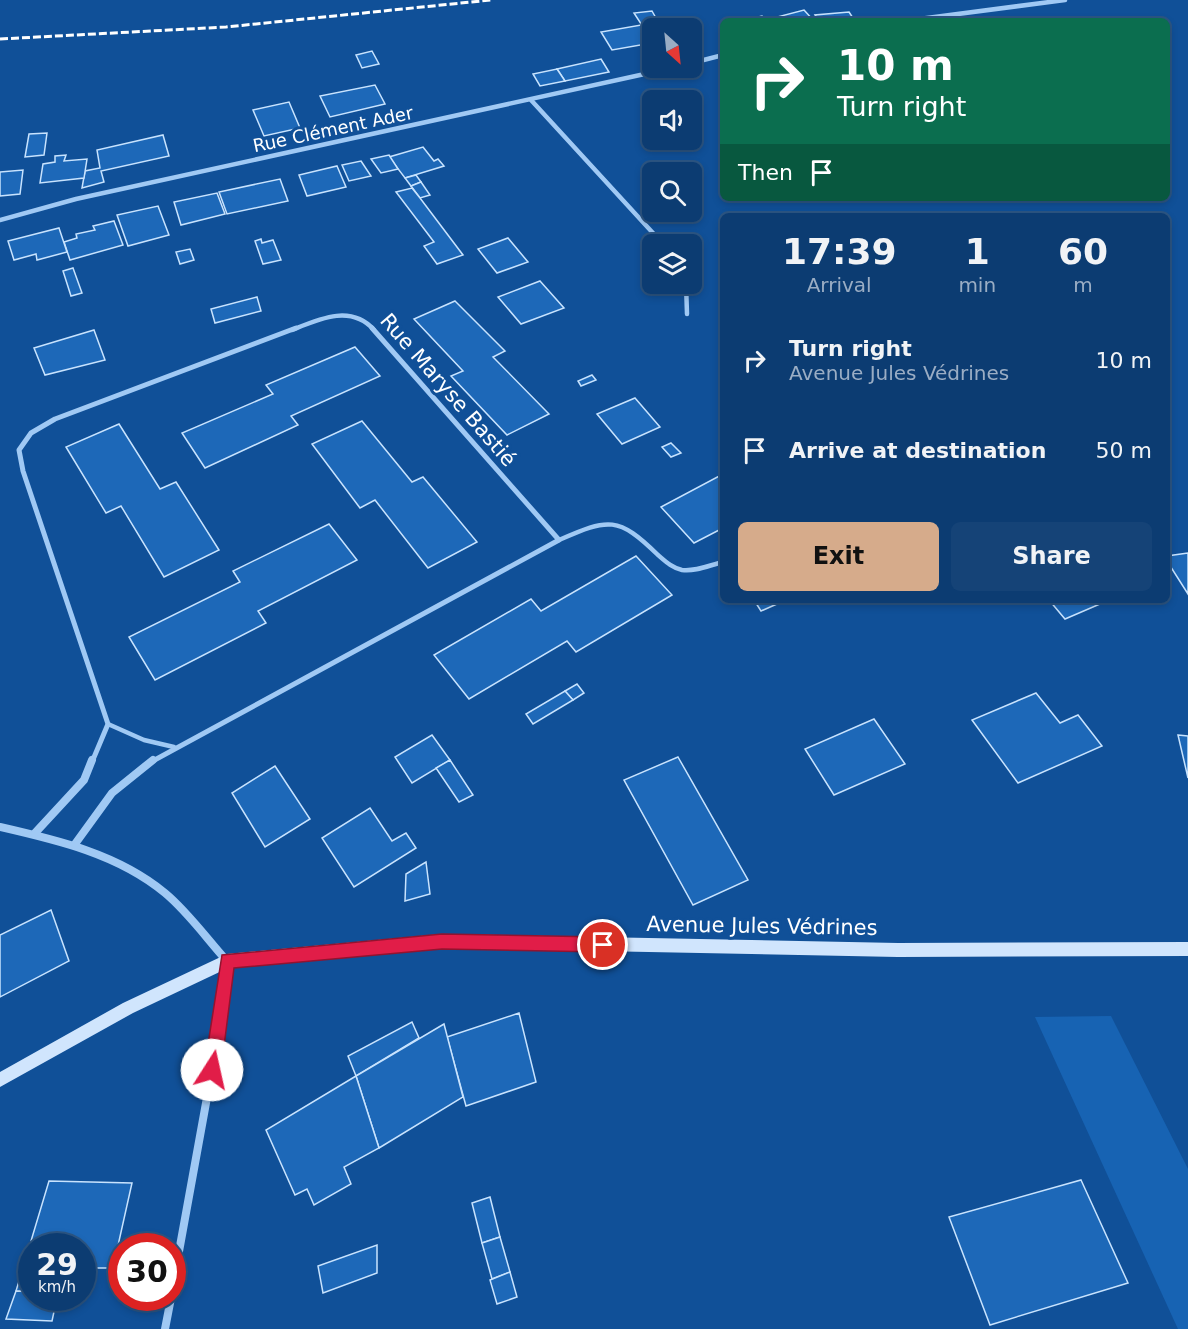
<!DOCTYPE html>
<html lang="en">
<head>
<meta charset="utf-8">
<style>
  :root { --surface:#0c3c72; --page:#154377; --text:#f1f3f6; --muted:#9aadc4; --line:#2c5684; --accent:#d6ab8b }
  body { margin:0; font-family:"DejaVu Sans",sans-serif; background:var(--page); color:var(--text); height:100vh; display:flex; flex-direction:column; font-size:22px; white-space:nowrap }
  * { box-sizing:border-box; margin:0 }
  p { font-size:20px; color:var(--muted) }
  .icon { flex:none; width:33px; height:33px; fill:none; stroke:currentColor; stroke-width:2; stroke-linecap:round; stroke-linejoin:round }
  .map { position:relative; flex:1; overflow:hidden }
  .sheet { position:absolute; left:720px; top:213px; width:450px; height:390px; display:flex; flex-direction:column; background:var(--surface); border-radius:9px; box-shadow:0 3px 9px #0003,0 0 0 2px var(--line) }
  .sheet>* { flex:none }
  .hud { position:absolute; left:720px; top:18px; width:450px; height:183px; border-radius:9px; box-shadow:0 3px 9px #0003,0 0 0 2px var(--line); background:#0b6e4f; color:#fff; overflow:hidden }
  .needle { width:39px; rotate:153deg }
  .buttons { position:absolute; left:642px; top:18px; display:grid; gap:12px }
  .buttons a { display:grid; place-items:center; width:60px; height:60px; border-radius:9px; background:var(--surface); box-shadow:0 3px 9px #0003,0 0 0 2px var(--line); font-size:30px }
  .speed { position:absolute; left:18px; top:1233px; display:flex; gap:12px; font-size:30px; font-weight:700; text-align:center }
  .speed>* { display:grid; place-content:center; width:78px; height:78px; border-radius:50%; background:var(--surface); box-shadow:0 3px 9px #0003,0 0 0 2px var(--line); line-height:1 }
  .speed small { font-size:15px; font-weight:400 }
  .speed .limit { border:9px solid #d22; background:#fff; color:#111 }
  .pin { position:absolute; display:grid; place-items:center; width:51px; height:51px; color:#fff; margin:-26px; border:3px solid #fff; border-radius:50%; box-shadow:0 2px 6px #0007 }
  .me { position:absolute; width:66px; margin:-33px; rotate:10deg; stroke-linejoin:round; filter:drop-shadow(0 0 4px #0008) }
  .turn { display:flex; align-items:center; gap:21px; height:126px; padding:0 18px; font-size:27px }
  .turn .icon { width:78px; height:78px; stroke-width:2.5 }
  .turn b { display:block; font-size:42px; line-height:51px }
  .then { display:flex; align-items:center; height:57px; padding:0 18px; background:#0003; gap:12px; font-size:22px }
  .eta { display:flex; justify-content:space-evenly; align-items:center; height:102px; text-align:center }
  .eta b { font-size:36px; font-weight:700; line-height:42px }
  .action { display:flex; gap:12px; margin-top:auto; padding:12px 18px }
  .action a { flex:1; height:69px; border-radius:9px; background:var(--accent); color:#111; font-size:24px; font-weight:700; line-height:69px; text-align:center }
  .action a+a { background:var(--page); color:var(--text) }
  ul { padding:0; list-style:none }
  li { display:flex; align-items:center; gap:18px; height:90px; padding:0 18px }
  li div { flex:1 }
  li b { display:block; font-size:22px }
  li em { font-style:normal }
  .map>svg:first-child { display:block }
</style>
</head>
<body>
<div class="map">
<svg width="1188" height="1329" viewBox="0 0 1188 1329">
  <rect width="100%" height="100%" fill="#105098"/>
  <!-- green -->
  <path fill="#1763b3" d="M1111,1016L1188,1169V1329H1178L1035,1017Z"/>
  <!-- building -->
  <g fill="#1d68b8" stroke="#c8e3fe" stroke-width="1.5">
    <path d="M804,10L814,21H752L750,19L762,16L766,20Z"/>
    <path d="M652,11L661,27L645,30L634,13Z"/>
    <path d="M849,12L853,18L819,21L815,15Z"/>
    <path d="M641,25L652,43L612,50L601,32Z"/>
    <path d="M372,51L379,64L362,68L356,55Z"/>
    <path d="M601,59L609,72L565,81L557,69Z"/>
    <path d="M557,69L565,81L540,86L533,74Z"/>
    <path d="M375,85L385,104L330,117L320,96Z"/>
    <path d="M289,102L300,128L264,136L253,110Z"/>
    <path d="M47,133L44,155L25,157L29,134Z"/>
    <path d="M163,135L169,156L101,171L104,182L82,188L85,171L100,168L97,150Z"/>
    <path d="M423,147L434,161L438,159L444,166L405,178L389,157Z"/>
    <path d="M66,155L64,161L87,159L84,178L40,183L43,164L55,162V156Z"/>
    <path d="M389,155L398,169L381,173L371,159Z"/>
    <path d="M361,161L371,176L349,181L342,165Z"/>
    <path d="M337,166L346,187L307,196L299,175Z"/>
    <path d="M23,170L20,194L0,196V172Z"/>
    <path d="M416,175L421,182L411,186L405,178Z"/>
    <path d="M280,179L288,201L227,214L219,192Z"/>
    <path d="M421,182L430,195L420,198L411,186Z"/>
    <path d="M412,188L420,198L463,255L437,264L424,246L434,242L396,192Z"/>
    <path d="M217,193L225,214L181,225L174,202Z"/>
    <path d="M158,206L169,235L128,246L117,215Z"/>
    <path d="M114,221L123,245L70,260L64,242L77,238L76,234L95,230L93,226Z"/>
    <path d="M59,228L67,252L37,260L36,254L14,260L8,241Z"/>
    <path d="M508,238L528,262L497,273L478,249Z"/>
    <path d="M261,239L262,243L273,240L281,260L263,264L255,241Z"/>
    <path d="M190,249L194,260L180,264L176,252Z"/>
    <path d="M73,268L82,293L71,296L63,271Z"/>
    <path d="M540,281L564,308L521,324L498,297Z"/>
    <path d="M257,297L261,311L215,323L211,309Z"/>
    <path d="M455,301L505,351L493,357L549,414L507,435L451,376L463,371L414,319Z"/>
    <path d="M94,330L105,360L45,375L34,348Z"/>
    <path d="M355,347L380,376L291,416L298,425L205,468L182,433L273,394L266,385Z"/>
    <path d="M592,375L596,380L581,386L578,381Z"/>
    <path d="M635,398L660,427L622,444L597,414Z"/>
    <path d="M362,421L412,482L423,477L477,542L428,568L375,500L360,508L312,444Z"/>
    <path d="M119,424L160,489L176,482L219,550L164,577L121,506L106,513L66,447Z"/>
    <path d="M671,443L681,453L671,457L662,447Z"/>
    <path d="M723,474V528L694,543L661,507Z"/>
    <path d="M329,524L357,560L258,611L266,623L155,680L129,637L240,582L233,571Z"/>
    <path d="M1188,553V594L1167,561V556Z"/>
    <path d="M636,556L672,595L576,652L567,641L469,699L434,655L531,599L541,611Z"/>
    <path d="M754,600H786L761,611Z"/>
    <path d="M1049,600H1096L1100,604L1065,619Z"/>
    <path d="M577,684L584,693L573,700L565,691Z"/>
    <path d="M565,691L573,700L533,724L526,714Z"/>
    <path d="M1036,693L1060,723L1078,715L1102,746L1018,783L972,720Z"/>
    <path d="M874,719L905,764L834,795L805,749Z"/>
    <path d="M432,735L450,760L412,783L395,757Z"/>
    <path d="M1178,735L1188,736V778Z"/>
    <path d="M678,757L748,880L693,905L624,780Z"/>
    <path d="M450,760L473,795L459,802L436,768Z"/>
    <path d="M275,766L310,819L265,847L232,793Z"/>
    <path d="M370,808L392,841L406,833L416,848L354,887L322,838Z"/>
    <path d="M426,862L430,894L405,901L406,874Z"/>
    <path d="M51,910L69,961L0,997V935Z"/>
    <path d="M519,1013L536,1082L466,1106L447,1037Z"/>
    <path d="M412,1022L419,1038L356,1076L348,1056Z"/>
    <path d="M444,1024L463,1097L379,1148L356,1076Z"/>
    <path d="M356,1076L379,1148L344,1167L351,1184L314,1205L307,1189L295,1195L266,1130Z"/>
    <path d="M1081,1180L1128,1283L990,1325L949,1217Z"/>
    <path d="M49,1181L132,1183L113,1268H82V1246H32V1292L16,1291Z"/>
    <path d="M490,1197L500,1237L482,1243L472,1203Z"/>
    <path d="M500,1237L510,1272L492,1279L482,1243Z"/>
    <path d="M377,1245V1273L323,1293L318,1266Z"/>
    <path d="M510,1272L517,1297L497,1304L490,1280Z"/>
    <path d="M16,1291L32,1292V1298H57L52,1321L6,1319Z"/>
  </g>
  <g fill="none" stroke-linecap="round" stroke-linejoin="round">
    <!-- lane -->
    <g stroke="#a0c9f4" stroke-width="4.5">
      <path d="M559,540C609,518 618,516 658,555C665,561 672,568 682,570C695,572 710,565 723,562"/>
      <path d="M108,724L144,740L174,747"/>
    </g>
    <!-- street-far2 -->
    <g stroke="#a0c9f4" stroke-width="4.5">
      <path d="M904,21L1065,0"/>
      <path d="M692,63L723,55"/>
      <path d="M531,100L663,244"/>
      <path d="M0,220L76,199L672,68"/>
      <path d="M686,284L687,314"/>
      <path d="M292,330C319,319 351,304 374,330"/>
    </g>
    <!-- street-far1 -->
    <g stroke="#a0c9f4" stroke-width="5">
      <path d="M92,762L108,724L23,471L19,450L31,433L55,419L296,328"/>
      <path d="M151,762L559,540L372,328"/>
    </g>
    <!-- street -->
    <g stroke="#a0c9f4" stroke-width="8">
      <path d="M0,827C57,840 118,854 165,893C188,912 207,939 227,961L220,1026L172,1290"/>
      <path d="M35,833L84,780L92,760"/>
      <path d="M75,844L112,793L153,760"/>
      <path d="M165,1329L171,1298"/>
    </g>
    <!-- secondary -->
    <path fill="#d0e5fd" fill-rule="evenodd" d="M442,934L898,943L1188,942V956L898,957L442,948L228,968L133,1013L0,1087V1072L123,1003L227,954Z"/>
    <!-- rail -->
    <path stroke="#fff" stroke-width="3" stroke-dasharray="8 3" stroke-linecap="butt" d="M0,39L226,27L491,0"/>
  </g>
  <!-- route -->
  <path fill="#e11d48" stroke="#92132f" stroke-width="1.5" d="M442,934L603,937L609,939L611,945L609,950L603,952L442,949L234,968L221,1070L218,1076L212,1079L206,1076L204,1070L222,955Z"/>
  <g text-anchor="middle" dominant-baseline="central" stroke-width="6" stroke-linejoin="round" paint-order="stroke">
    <!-- far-street labels -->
    <g font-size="18" fill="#fff" stroke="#105098">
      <text transform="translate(333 129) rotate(-12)">Rue Clément Ader</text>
    </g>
    <!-- street labels -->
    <g font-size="21" fill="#fff" stroke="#105098">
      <text transform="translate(448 390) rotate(49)">Rue Maryse Bastié</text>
      <text transform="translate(762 926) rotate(1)">Avenue Jules Védrines</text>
    </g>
  </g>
</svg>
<div class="buttons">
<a><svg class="needle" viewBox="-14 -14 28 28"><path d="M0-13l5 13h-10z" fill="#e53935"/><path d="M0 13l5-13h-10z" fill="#9aadc4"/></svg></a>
<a><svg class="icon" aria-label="sound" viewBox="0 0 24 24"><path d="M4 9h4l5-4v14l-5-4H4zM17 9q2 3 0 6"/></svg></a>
<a><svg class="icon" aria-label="search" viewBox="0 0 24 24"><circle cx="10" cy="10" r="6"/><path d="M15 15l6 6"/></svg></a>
<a><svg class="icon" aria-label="layers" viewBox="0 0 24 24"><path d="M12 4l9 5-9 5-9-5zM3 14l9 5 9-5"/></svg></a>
</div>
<div class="speed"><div>29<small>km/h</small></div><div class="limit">30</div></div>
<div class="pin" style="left:603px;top:945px;background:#d93025"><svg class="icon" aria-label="arrive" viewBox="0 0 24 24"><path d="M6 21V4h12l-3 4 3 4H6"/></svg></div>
<svg class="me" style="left:212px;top:1070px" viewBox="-20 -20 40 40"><circle r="19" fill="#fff"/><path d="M0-13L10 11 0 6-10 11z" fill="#e11d48"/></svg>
<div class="hud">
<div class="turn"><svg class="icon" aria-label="right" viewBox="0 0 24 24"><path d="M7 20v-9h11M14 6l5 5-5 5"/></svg><div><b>10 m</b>Turn right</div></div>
<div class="then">Then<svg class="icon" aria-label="arrive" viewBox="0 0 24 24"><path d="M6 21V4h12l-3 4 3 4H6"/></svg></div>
</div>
<section class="sheet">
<div class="eta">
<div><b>17:39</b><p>Arrival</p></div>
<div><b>1</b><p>min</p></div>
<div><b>60</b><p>m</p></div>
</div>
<ul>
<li><svg class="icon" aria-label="right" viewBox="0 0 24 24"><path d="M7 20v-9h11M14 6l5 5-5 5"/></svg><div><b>Turn right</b><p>Avenue Jules Védrines</p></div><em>10 m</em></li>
<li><svg class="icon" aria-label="arrive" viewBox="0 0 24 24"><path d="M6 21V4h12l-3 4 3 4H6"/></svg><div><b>Arrive at destination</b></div><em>50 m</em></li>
</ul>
<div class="action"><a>Exit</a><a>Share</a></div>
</section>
</div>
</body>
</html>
